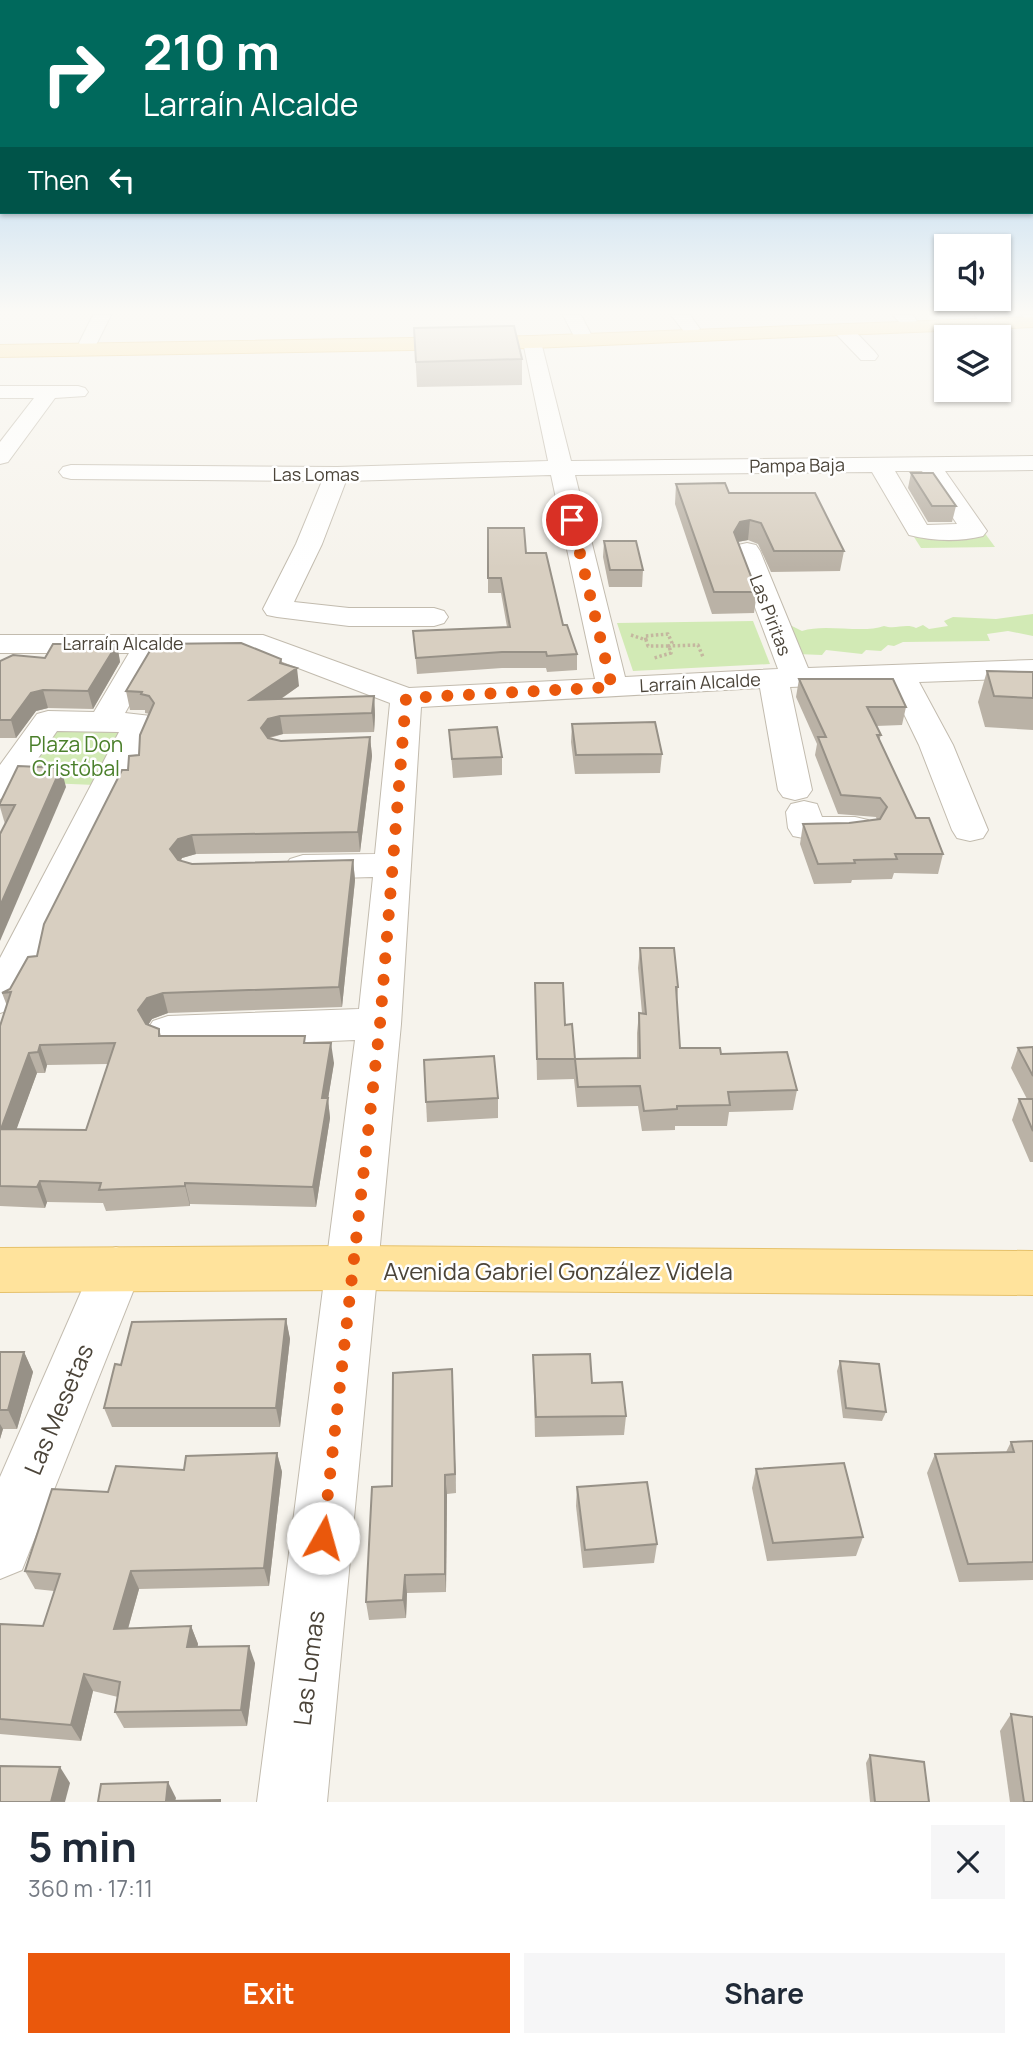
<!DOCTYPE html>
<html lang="en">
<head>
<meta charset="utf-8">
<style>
  :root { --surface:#fff; --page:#f6f6f7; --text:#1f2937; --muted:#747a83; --accent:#ea580c }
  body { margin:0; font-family:Manrope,sans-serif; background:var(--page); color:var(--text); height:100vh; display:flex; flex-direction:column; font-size:26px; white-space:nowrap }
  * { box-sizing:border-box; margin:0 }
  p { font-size:23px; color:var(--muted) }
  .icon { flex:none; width:38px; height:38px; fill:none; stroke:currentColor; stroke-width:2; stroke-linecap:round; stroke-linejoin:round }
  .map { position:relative; height:1802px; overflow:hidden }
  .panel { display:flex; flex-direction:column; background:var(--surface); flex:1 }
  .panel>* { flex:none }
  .top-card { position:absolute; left:0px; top:0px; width:1034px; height:214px; box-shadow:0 2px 5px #0004; background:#00695c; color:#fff; overflow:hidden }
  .fabs { position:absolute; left:934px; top:234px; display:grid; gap:14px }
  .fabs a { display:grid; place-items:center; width:77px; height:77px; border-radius:0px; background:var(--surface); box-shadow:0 2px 5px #0004; font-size:35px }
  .pin { position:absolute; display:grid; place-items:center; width:60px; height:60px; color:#fff; margin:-30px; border:4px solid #fff; border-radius:50%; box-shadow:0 2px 7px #0007 }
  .me { position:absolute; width:77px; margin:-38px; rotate:7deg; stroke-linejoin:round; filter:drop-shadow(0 0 5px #0008) }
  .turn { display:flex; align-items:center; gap:24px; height:147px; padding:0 28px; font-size:32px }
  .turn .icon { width:91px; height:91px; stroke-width:2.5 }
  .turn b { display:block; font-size:49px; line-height:60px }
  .then { display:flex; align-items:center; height:66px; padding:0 28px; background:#0003; gap:14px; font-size:26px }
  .round { display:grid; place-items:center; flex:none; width:74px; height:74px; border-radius:0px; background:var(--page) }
  .head { display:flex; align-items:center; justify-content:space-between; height:119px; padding:0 28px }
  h1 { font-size:42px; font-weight:700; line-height:52px }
  .primary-button { display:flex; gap:14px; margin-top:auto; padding:14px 28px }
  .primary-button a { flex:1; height:80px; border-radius:0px; background:var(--accent); color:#fff; font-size:28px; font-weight:700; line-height:80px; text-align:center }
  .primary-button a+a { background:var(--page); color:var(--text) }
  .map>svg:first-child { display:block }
</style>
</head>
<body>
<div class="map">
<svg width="1033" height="1802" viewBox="0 0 1033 1802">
  <rect width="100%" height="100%" fill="#f6f3ec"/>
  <!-- green -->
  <g fill="#d2eab5">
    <path d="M981,528L995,547L921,548L909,529Z"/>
    <path d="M1033,614V636L1008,631L987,634L990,641L903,642L894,646L888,645L881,651L866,650L862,654L826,650L822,655L797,654L784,629L790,625L802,631C825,623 862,634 884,626C895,630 906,623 916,628L923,625L929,629L948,626L944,621L953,617L996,619Z"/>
    <path d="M753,621L770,664L633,671L617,623Z"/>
    <path d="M58,727L126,730L95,785L23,782Z"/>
  </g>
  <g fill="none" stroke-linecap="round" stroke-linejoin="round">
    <defs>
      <g id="minor">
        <path d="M93,315H111L95,347H81L79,343Z"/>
        <path d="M563,315H581L594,340L592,344H578Z"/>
        <path d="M671,315H690L700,329L691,335L685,333Z"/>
        <path d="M893,315H913L917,321L908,326L902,325Z"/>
        <path d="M975,315H993L995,318L986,323L980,322Z"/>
        <path d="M1022,315H1033V321L1025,320Z"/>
        <path d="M843,324L850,326L875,352L878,356L875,360H861L836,334L834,330L836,326Z"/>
        <path d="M532,336L541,342L571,461L1033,456V470L945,471L987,531L983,536C959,542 933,541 909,535L872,472L575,475L625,677L778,669L734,551L738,545L747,543L756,545L760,551L808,668L1033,660V678L919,682L953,745L988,830L983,838L970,841L957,838L952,830L919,745L889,683L790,687L812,790L807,797L795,800L783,797L778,790L760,688L421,707L401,1024L327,1802H257L355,1040L168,1048L153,1043L146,1032L153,1021L168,1016L359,1009L373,877L303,879L290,875L284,867L290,859L303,855L375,854L390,703L259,653H159L125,713L151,716L156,723L21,998L15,1008L0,1013V958L119,732L57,731L12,796L0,799V765L37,714L48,711L94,712L129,653H0V635H263L409,688L595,679L551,475L346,481L322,544L294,602L349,608H434L444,611L448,617L444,623L434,626H349L277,617L267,615L263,609L296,544L322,481L71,479L63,477L59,472L63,467L71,465L337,467L548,461L523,342ZM895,471H922L957,524L927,525Z"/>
        <path d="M0,386H78L85,388L88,392L85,396L55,398L8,462L0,464V442L34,398H0Z"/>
        <path d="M804,801L817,804L822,817H855L868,820L873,828L868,836C845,841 816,841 793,836L788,828L786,812L791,804Z"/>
        <path d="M116,1247L134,1253L142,1269L22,1570L0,1579V1477L98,1253Z"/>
      </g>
      <g id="major">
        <path d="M1033,317V327L532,348L0,357V345L532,336Z"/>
        <path d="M355,1246L1033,1251V1295L355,1290L0,1292V1248Z"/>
      </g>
    </defs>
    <!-- minor casing -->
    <use href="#minor" stroke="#c2bbae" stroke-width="2"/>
    <!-- major casing -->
    <use href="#major" stroke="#e6c16a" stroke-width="2"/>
    <!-- path -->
    <g stroke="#c4b79f" stroke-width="3.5" stroke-dasharray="2.5 2.5" stroke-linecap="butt">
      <path d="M631,635L646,640L648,646H669L671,653L654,658"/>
      <path d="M646,640L645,636L668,634L672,643L669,646L698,645L703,657"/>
    </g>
    <!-- minor -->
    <use href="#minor" fill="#fff" fill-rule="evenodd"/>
    <!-- major -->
    <use href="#major" fill="#ffe39c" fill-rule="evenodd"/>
  </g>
  <!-- wall -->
  <g fill="#bab2a6" fill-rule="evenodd">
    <path d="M414,328L522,359V385L417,387Z"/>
    <path d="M911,473L956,506L952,522H928L908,488Z"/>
    <path d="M676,484L729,493L844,551L840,571L771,572L758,544L748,540L738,542L757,592L754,613L712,614L675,504Z"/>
    <path d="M488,528L526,553L577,654V670L547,672L546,668H502L417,674L413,631L507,627L501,593H488Z"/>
    <path d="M604,541L643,570L642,587H609L603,557Z"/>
    <path d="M117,644L120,662L93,709L48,708L36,711L16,738H0V661L45,658Z"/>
    <path d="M281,659L282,663L299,686L281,699L374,696L375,715L374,732L283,734L270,738L281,741L370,737L372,756L360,852L196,854L182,858L181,861L192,864L353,860L355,880L342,1007L168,1013L152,1019L148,1025L159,1029L161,1036L306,1043L334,1063L328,1099L330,1118L316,1207L190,1204V1206L106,1211L103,1203L47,1202L45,1208L0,1206V1026L7,1006L2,993L10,989L37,956L128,770L139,755L150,714L145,713V710H130L126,691ZM108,1064L86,1130L16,1129L37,1073H45L47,1065Z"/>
    <path d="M987,671L1033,672V730L985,727L978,702Z"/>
    <path d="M799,679L906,707L902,725L876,726L881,735L879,741L916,818L943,854L938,874L894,873L892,879L852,880L851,883L814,884L800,844L803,824L849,823L877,820L876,817L838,814L815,755L817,744L796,697Z"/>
    <path d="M572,724L662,754L660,773L575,774L571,742Z"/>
    <path d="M449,730L502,757V775L453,778Z"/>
    <path d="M66,787L5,824L0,807V803Z"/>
    <path d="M640,948L678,987L677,1001L680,1048L721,1054L797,1090L793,1110L729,1112L727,1126H675V1130L642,1131L638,1106L577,1107L574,1079L537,1080L535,983L565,1025L575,1059L637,1058V1033L639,1013H642L638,968Z"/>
    <path d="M1033,1047V1162H1030L1012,1120L1019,1099H1027L1011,1068L1018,1048Z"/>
    <path d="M424,1060L498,1098V1118L427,1122Z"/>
    <path d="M286,1319L290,1339L280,1427H112L104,1408L121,1365Z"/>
    <path d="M0,1352H24L33,1372L17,1429H3L0,1439Z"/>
    <path d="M533,1355L592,1383L626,1416L624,1435L535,1437Z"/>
    <path d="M840,1361L886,1412L882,1421L843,1418L837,1371Z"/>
    <path d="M452,1369L456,1493L447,1494L446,1592L407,1593L406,1618L369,1620L366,1602L392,1486Z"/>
    <path d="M1033,1441V1580L959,1582L927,1473L935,1454L1006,1452L1011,1442Z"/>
    <path d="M277,1453L282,1472L269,1586L139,1589L128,1629L191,1626L198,1644L197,1647L255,1663L247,1726L124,1728L115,1712L118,1697L93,1691L81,1741L0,1734V1624L43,1626L54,1591L35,1589L25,1571L108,1492L184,1470Z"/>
    <path d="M756,1469L863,1537L856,1556L767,1561L752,1488Z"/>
    <path d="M577,1487L657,1544L654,1563L583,1568L576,1506Z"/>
    <path d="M1011,1714L1033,1802H1010L1000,1731Z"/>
    <path d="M870,1755L929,1802H870L866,1763Z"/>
  </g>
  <!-- shaded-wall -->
  <g fill="#979187">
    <path d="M750,520L748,540L737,542L734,532L740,522Z"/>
    <path d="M117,644L120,662L93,709L88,691Z"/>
    <path d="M281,659L283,677L297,668L299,686L253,718L250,700L280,663Z"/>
    <path d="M43,690L48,708L36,711L16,738L11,720L31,693Z"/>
    <path d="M374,696L375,715L374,732L372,713Z"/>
    <path d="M280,716L283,734L270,737L263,747L261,728L268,719Z"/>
    <path d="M370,737L372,756L360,852L358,832Z"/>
    <path d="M61,768L66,787L0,941V906Z"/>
    <path d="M192,835L196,854L182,858L174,869L170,849L178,839Z"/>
    <path d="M353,860L355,880L342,1007L339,987Z"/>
    <path d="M163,993L168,1013L152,1019L144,1031L138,1010L147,998Z"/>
    <path d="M331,1043L334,1063L328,1099L330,1118L316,1207L313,1187L322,1098Z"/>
    <path d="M40,1045L47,1065L45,1073L38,1052Z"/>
    <path d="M29,1053L37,1073L9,1150L1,1129Z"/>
    <path d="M40,1181L47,1202L45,1208L37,1187Z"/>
    <path d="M185,1183L190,1204V1206L185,1186Z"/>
    <path d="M286,1319L290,1339L280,1427L276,1408Z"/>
    <path d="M24,1352L33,1372L17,1429L8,1410Z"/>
    <path d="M452,1369L453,1388L456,1493L455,1474Z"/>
    <path d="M0,1424L3,1429L0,1439Z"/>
    <path d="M277,1453L282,1472L269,1586L264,1568Z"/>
    <path d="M445,1475L447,1494L446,1592L445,1574Z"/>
    <path d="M131,1571L139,1589L123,1646L114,1629Z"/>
    <path d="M405,1575L407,1593L406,1618L403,1600Z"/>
    <path d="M191,1626L198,1644L194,1664L187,1647Z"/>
    <path d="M249,1646L255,1663L247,1726L241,1710Z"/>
    <path d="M84,1674L93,1691L81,1741L71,1725Z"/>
    <path d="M60,1767L70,1783L65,1802H51Z"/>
    <path d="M168,1782L176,1798L175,1802H166Z"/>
  </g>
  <!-- building -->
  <g fill="#d8cfc1" stroke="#979187" stroke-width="2" fill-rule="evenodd">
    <path d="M514,326L522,359L416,362L414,328Z"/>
    <path d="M911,473H933L956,506H932Z"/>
    <path d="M725,483L729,493H815L844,551H774L761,523L750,520L740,522L734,532L757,592H714L676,484Z"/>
    <path d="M488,528H524L526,553H546L563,625H567L577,654L547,656L546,652H502L416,658L413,631L510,627L501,578H488Z"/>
    <path d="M604,541H636L643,570H610Z"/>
    <path d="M241,643L281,659L280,663L297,668L250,700L374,696L372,713L280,716L268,719L261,728L268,738L281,741L370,737L358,832L192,835L178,839L170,849L178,860L192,864L353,860L339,987L163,993L147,998L138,1010L146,1024L159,1029V1036H305L304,1043H331L322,1098H328L313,1187L185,1183V1186L99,1190L101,1183L40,1181L37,1187L0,1186V1026L11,992L2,993L10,989L28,957L37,956L44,924L122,770H128L129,756L139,755L140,735L154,703L149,696L141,694L142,692L126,691L154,644ZM115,1043L86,1130L1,1129L29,1053L38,1052L40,1045Z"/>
    <path d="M53,644H117L88,691L43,690L31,693L11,720H0V661L13,655L45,658Z"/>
    <path d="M987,671L1033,672V698L994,696Z"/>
    <path d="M799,679H893L906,707H867L881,735H877L916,818H929L943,854H895L897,859L854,860L855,863L818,864L803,824L849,823L880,819L887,807L880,798L841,795L818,737H826Z"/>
    <path d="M655,722L662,754L576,755L572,724Z"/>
    <path d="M497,727L502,757L452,759L449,730Z"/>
    <path d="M18,766L61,768L0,906V834L15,805H0V803Z"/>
    <path d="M640,948H674L678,987H676L680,1048H720L721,1054L787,1052L797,1090L728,1092L730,1105L677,1106V1109L644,1111L640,1086L578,1087L575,1059L640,1058L639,1013L646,1014Z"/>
    <path d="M535,983H563L565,1025L572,1024L575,1059H537Z"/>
    <path d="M1033,1047V1076L1018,1048Z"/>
    <path d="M494,1056L498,1098L426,1102L424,1060Z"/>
    <path d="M1019,1099H1033V1131Z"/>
    <path d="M286,1319L276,1408H104L115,1364L121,1365L132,1322Z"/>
    <path d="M0,1352H24L8,1410H0Z"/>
    <path d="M590,1354L592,1383L622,1382L626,1416L536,1417L533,1355Z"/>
    <path d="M840,1361L879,1364L886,1412L846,1408Z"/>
    <path d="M452,1369L455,1474L445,1475V1574L405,1575L403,1600L366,1602L372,1487L392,1486L393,1373Z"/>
    <path d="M1033,1441V1562L968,1564L935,1454L1014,1452L1011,1442Z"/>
    <path d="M277,1453L264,1568L131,1571L114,1629L191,1626L187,1647L249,1646L241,1710L115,1712L120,1682L84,1674L71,1725L0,1719V1624L43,1626L60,1574L25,1571L52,1489L108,1492L116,1466L184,1470L186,1456Z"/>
    <path d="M844,1463L863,1537L773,1543L756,1469Z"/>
    <path d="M647,1482L657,1544L585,1550L577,1487Z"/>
    <path d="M1011,1714L1033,1717V1802H1024Z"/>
    <path d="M870,1755L924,1762L929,1802H875Z"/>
    <path d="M0,1766L60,1767L51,1802H0Z"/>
    <path d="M168,1782L166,1801L220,1800V1802H98L101,1784Z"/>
  </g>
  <!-- sky -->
  <linearGradient id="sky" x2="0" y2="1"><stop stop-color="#8fc1ec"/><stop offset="0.55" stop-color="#fbfaf6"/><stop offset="1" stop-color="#fbfaf6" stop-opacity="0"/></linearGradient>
  <rect width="1033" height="568" fill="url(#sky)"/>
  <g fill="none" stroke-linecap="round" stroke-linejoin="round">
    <!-- route -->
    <path stroke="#ea580c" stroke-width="12" stroke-dasharray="0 21.6" d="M323,1538L380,1024L406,698L612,687L572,520"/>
  </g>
  <g text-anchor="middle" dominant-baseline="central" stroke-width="5" stroke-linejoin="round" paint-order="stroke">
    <!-- far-street labels -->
    <g font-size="18" fill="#4b4439" stroke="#fff">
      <text transform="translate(797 465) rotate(-1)">Pampa Baja</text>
      <text x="316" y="474">Las Lomas</text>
      <text transform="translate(771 615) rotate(69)">Las Piritas</text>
      <text x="123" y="643">Larraín Alcalde</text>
      <text transform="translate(700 682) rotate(-3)">Larraín Alcalde</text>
    </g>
    <!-- park labels -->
    <g font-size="21" fill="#4a7f2a" stroke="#fff">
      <text x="76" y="744">Plaza Don<tspan x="76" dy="24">Cristóbal</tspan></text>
    </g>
    <!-- near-street labels -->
    <g font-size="24" fill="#4b4439" stroke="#fff">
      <text x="558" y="1270">Avenida Gabriel González Videla</text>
      <text transform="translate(58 1409) rotate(-67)">Las Mesetas</text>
      <text transform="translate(308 1668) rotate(-83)">Las Lomas</text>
    </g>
  </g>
</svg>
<div class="fabs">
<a><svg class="icon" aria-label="sound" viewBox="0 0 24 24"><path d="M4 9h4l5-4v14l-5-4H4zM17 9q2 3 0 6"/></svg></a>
<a><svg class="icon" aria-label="layers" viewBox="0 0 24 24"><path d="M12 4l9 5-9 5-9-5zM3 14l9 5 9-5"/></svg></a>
</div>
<div class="pin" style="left:572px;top:520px;background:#d93025"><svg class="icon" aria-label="arrive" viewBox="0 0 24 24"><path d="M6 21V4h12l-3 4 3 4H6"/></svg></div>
<svg class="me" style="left:323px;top:1538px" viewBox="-20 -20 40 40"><circle r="19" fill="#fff"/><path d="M0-13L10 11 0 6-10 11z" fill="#ea580c"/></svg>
<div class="top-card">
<div class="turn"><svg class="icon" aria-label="right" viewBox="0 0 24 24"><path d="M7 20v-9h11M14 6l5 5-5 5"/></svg><div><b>210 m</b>Larraín Alcalde</div></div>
<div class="then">Then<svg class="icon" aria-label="left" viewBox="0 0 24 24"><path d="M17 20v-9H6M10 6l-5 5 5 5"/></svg></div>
</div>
</div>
<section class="panel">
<div class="head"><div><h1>5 min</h1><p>360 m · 17:11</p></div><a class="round"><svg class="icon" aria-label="close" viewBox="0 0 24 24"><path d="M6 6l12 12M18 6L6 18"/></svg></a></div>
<div class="primary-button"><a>Exit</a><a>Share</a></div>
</section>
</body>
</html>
